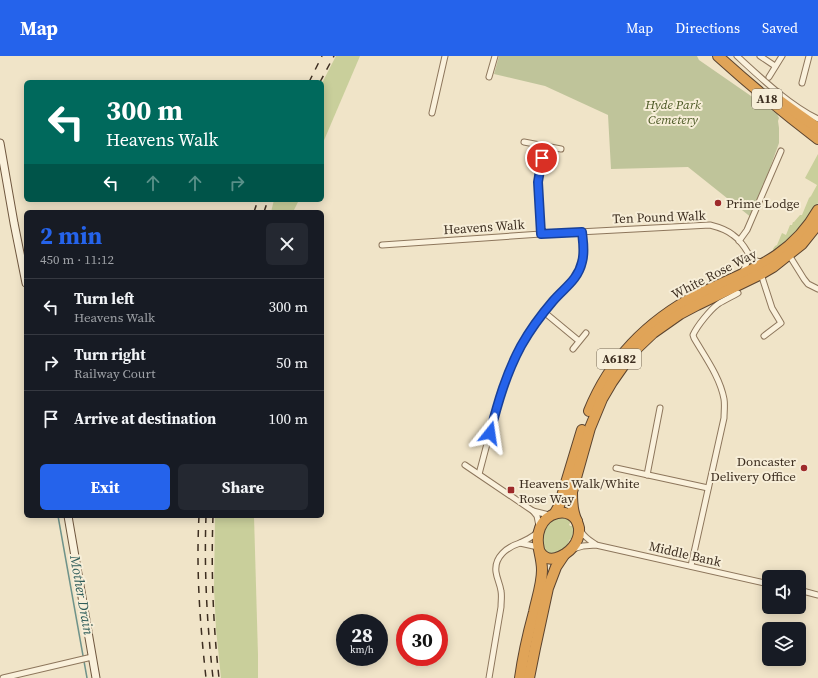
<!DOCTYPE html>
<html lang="en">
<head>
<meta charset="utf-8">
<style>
  :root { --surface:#171b24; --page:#242831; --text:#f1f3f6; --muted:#9ea1a6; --line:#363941; --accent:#2563eb }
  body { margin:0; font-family:"Source Serif 4",serif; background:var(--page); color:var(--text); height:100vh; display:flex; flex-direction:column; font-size:15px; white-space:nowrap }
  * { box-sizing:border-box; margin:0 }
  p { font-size:13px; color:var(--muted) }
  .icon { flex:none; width:22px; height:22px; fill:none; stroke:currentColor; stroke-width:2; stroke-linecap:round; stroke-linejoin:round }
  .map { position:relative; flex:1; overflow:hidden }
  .side { position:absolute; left:24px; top:154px; width:300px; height:308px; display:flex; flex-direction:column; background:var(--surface); border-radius:6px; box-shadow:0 2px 10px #0003 }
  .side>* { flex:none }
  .hud { position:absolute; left:24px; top:24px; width:300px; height:122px; border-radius:6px; box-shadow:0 2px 10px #0003; background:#00695c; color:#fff; overflow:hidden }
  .tools { position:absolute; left:762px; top:514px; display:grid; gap:8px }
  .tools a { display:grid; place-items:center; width:44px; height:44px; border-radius:6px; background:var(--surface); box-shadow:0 2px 10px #0003; font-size:20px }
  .speed { position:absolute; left:336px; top:558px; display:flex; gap:8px; font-size:20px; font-weight:700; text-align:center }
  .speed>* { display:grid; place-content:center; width:52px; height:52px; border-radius:50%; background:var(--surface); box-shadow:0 2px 10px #0003; line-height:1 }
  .speed small { font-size:10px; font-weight:400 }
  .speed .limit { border:6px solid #d22; background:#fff; color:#111 }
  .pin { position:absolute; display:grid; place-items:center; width:34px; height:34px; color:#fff; margin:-17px; border:2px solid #fff; border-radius:50%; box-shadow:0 1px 4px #0007 }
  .me { position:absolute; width:44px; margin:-22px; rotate:15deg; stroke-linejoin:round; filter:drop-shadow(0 0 3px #0008) }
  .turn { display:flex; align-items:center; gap:14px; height:84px; padding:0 16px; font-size:18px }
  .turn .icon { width:52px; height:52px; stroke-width:2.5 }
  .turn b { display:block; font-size:28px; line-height:34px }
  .lanes { display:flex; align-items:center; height:38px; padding:0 16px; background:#0003; justify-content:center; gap:20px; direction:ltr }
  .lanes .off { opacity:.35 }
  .round { display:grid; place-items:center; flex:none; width:42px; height:42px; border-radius:6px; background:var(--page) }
  .summary { display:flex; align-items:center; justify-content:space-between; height:68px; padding:0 16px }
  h1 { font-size:24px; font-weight:700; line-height:30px; color:var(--accent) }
  .primary-button { display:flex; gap:8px; margin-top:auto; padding:8px 16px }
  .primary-button a { flex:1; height:46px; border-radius:6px; background:var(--accent); color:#fff; font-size:16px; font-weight:700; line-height:46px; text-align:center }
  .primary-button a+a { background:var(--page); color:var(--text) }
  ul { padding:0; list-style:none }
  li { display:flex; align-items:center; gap:12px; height:56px; padding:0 16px; border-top:1px solid var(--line) }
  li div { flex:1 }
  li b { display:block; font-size:15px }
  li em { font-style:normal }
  header { display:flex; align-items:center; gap:24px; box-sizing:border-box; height:56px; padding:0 20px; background:var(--accent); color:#fff }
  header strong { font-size:19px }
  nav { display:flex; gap:22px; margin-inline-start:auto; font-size:14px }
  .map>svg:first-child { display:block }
</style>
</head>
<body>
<header>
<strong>Map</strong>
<nav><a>Map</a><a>Directions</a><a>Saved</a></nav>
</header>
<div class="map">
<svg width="818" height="622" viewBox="0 0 818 622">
  <rect width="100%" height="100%" fill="#f0e4c8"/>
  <!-- green -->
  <g fill="#c9cf9b">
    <path d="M336,0H360L322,89V27Z"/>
    <path d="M818,98V147L806,167L793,181L773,197V193L775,190L777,189L782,177L786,179L790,169H792L793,166H794L800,159H802L809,142L811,140L817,129L805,122Z"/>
    <path d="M274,144H299L293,156H271Z"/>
    <path d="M215,460H254L258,599V622H221L216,573L214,532Z"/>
    <path d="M563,461L567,462L568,464L572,466L569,468L570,470H574L573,477L572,483H570L568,487V488C562,495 555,498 547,497L542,492L540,486L546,469L554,464Z"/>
  </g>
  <!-- cemetery -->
  <path fill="#bfc49a" d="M499,0H697L699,4L777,58L779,62L778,65L779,72V87L756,151L752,162L688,111L611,113L608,59L545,30L494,18Z"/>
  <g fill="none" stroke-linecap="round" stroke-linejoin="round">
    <!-- stream -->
    <g stroke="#6f938a" stroke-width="1.5">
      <path d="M25,278L26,283"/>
      <path d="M58,460L87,622"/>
    </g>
    <defs>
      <g id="street">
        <path d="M737,0C761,22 789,49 818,63"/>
        <path d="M760,0L775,10"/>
        <path d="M489,21L495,0"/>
        <path d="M769,21L782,0"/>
        <path d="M802,27L809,0"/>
        <path d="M432,57L445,0"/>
        <path d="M524,86L561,93"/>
        <path d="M541,178L538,126L539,116L544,90"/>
        <path d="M739,185L747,174L781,95"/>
        <path d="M382,189L541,178L710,169C718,171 727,174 733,179C736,181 740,185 742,188C749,196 749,205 762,206"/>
        <path d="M789,199L804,223L808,228L818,233"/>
        <path d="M742,216C746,211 748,206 748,199"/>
        <path d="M761,218L772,252L781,267L764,280"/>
        <path d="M544,256L579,285"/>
        <path d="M573,293L586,277"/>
        <path d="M465,409L533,455L549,459"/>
        <path d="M616,412L708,432"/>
        <path d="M479,418L501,335L514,303L529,277L536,266L556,242L574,223L577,219L583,205L584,197L582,176"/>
        <path d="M647,419L660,352"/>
        <path d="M533,455L537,460L539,470"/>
        <path d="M581,475C584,481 589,484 595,488"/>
        <path d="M538,491L520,487L528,483L539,476"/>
        <path d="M573,493L583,490L596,489L769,528"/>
        <path d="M691,510L724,362C724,356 725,349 724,343C720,321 705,301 694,282L693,279C697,270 710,254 718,248C724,244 731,241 738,237"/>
        <path d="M799,534L818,539"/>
        <path d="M3,622L92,601"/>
        <path d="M489,622L501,551C501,545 502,540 501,535C500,528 497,523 496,516C494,501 507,491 520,487"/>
      </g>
      <g id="secondary">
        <path d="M0,87L14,167L26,227"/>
        <path d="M68,460L96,622"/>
      </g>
      <g id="highway">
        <path d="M718,0C750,29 784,57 818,83"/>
        <path d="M776,42L798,58L818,72"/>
        <path d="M589,355C610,303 649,264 699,238C746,215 790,204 818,154"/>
        <path d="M555,457L559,450L582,374"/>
        <path d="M540,496C544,502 549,504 556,502C569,498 580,487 579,472C578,467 575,462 574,457C572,450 572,443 572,436L590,372L602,343L612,326L633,296L653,277L680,258L697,249L761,218L773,211L802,188L818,168"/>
        <path d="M520,622C523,600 528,578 534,556C537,542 542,528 542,514C542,498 534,487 540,472C546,457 567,450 577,465"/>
        <path d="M529,622L535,592L548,532L556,511L564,499"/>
      </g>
    </defs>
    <!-- street casing -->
    <use href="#street" stroke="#8d765c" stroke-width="7"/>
    <!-- secondary casing -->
    <use href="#secondary" stroke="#6f573f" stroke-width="9"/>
    <!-- highway casing -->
    <use href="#highway" stroke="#5b4430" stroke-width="12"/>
    <!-- street -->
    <use href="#street" stroke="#faf1dc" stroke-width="5"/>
    <!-- secondary -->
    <use href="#secondary" stroke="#faf1dc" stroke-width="7"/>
    <!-- highway -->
    <use href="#highway" stroke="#e0a458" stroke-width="10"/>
    <!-- rail -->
    <g stroke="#3d2e20" stroke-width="1.5" stroke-dasharray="7 7" stroke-linecap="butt">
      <path d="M309,26L322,0"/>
      <path d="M320,26L334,0"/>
      <path d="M254,156L258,144"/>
      <path d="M264,156L268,144"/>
      <path d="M199,460C196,514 200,568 206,622"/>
      <path d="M206,460C204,514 207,568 213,622"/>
      <path d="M213,460C211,514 213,568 219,622"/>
    </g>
  </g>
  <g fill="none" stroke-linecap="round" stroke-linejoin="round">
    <defs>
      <path id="route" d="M490,377C498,346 506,318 521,290C530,274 541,259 553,245C564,232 578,224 582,206C585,196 583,186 582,176L541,178L538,126L542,102"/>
    </defs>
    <!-- route casing -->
    <use href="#route" stroke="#184099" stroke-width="10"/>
    <!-- route -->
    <use href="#route" stroke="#2563eb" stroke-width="7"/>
  </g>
  <!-- markers -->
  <g fill="#9e2a2b" stroke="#f7eed8" stroke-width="1.5">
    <circle cx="718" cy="147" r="4"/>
    <circle cx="804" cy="412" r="4"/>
    <rect x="507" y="430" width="8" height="8" rx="2"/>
  </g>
  <g text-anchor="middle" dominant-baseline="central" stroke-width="4" stroke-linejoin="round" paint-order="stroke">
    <!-- shield labels -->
    <g fill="#f7eed8" stroke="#756857" stroke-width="1">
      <rect x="752" y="33" width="30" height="20" rx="3"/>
      <rect x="597" y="293" width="44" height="20" rx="3"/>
    </g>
    <g font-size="12" font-weight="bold" fill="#3d2e20">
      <text x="767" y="43">A18</text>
      <text x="619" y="303">A6182</text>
    </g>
    <!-- park labels -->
    <g font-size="13" font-style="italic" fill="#4d5a26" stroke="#f7eed8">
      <text x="673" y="48">Hyde Park<tspan x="673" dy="15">Cemetery</tspan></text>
    </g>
    <!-- poi labels -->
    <g font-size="13" fill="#3d2e20" stroke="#f7eed8" text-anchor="start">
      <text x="726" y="147">Prime Lodge</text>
      <text x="796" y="405" text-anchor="end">Doncaster<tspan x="796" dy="15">Delivery Office</tspan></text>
      <text x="519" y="427">Heavens Walk/White<tspan x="519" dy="15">Rose Way</tspan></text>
    </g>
    <!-- street labels -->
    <g font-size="13" fill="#3d2e20" stroke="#f7eed8">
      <text transform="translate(659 161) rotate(-2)">Ten Pound Walk</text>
      <text transform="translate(484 171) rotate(-4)">Heavens Walk</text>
      <text transform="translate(714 218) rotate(-27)">White Rose Way</text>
      <text transform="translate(685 498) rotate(13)">Middle Bank</text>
    </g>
    <!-- water labels -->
    <g font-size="14" font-style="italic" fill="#2f5d5a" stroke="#f7eed8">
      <text transform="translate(82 539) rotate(80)">Mother Drain</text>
    </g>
  </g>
</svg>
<div class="tools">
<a><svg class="icon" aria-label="sound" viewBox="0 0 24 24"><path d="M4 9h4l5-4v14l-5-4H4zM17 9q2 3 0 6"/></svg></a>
<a><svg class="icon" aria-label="layers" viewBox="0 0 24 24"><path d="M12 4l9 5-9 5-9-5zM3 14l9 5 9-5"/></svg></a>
</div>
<div class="speed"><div>28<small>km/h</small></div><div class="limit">30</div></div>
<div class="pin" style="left:542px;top:102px;background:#d93025"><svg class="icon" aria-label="arrive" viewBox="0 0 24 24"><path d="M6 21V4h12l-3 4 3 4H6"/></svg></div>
<svg class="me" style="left:490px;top:377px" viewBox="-20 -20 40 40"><path d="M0-17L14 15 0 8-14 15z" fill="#2563eb" stroke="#fff" stroke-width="4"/></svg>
<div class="hud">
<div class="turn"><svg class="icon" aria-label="left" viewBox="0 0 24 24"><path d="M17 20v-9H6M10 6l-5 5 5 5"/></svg><div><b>300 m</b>Heavens Walk</div></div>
<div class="lanes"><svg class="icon" aria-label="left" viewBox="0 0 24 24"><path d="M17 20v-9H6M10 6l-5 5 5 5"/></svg><svg class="icon off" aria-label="ahead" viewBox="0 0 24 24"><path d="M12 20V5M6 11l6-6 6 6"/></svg><svg class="icon off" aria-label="ahead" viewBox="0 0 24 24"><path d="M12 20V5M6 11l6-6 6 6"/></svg><svg class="icon off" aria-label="right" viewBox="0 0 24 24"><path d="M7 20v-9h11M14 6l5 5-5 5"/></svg></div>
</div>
<section class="side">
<div class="summary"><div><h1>2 min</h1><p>450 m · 11:12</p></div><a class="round"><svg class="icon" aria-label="close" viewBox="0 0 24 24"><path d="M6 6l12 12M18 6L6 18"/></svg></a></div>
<ul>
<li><svg class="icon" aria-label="left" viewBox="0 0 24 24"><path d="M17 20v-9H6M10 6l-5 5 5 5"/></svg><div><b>Turn left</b><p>Heavens Walk</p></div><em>300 m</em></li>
<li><svg class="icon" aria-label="right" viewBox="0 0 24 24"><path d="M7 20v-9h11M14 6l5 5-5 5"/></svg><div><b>Turn right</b><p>Railway Court</p></div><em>50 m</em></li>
<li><svg class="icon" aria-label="arrive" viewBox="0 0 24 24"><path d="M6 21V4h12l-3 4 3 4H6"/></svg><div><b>Arrive at destination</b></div><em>100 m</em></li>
</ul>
<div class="primary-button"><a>Exit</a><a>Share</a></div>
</section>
</div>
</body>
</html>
